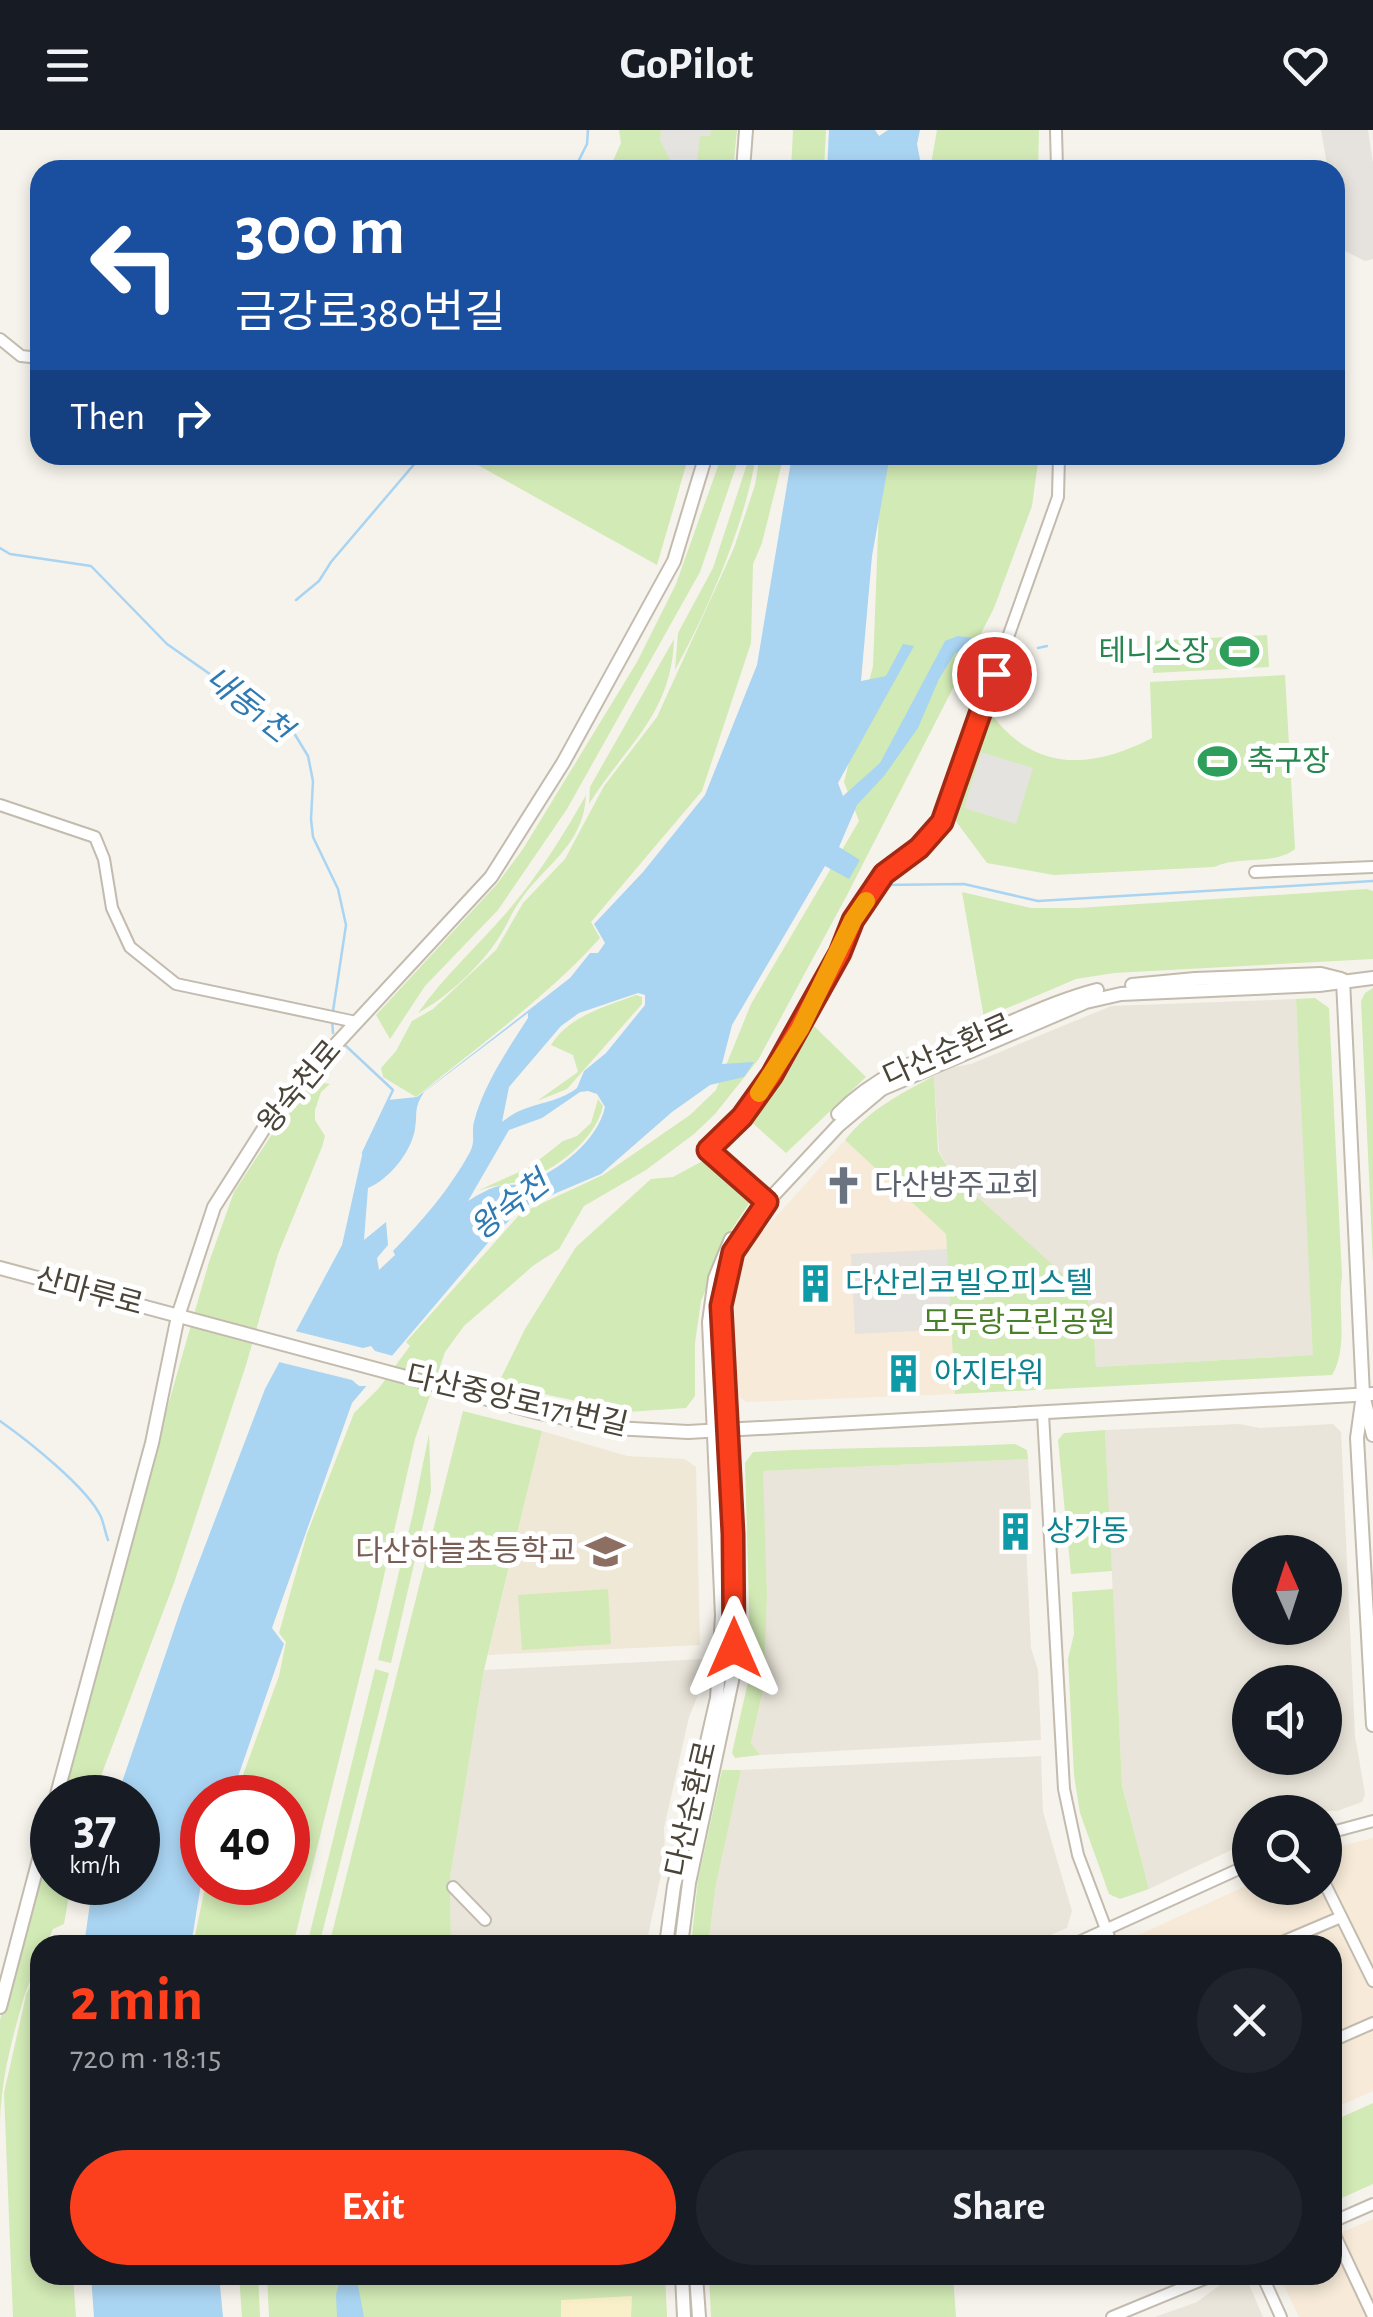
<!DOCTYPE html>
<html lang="en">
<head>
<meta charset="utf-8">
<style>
  :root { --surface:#171b24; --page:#20242c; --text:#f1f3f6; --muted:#9ea1a6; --accent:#fc3f1d }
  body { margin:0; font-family:"Alegreya Sans","Noto Sans KR",sans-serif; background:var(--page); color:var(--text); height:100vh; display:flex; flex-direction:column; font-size:38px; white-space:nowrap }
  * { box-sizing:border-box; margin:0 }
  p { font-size:32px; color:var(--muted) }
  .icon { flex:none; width:55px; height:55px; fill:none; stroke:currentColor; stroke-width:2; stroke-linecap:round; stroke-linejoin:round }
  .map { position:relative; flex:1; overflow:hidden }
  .side { position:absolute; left:30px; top:1805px; width:1312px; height:350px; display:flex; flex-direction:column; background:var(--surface); border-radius:30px; box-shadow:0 5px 15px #0003 }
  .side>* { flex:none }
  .hud { position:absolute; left:30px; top:30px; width:1315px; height:305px; border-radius:30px; box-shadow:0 5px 15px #0003; background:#1a4fa0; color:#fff; overflow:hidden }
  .needle { width:65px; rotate:357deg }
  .controls { position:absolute; left:1232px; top:1405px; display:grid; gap:20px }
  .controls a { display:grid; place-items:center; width:110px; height:110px; border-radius:50%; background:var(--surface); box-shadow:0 5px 15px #0003; font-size:50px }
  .speed { position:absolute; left:30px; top:1645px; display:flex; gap:20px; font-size:50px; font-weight:700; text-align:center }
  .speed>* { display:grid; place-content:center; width:130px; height:130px; border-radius:50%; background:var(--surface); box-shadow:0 5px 15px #0003; line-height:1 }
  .speed small { font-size:25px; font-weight:400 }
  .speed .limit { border:15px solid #d22; background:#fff; color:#111 }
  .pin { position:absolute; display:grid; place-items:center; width:85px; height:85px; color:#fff; margin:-42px; border:5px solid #fff; border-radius:50%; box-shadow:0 2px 10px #0007 }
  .me { position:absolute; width:110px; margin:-55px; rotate:0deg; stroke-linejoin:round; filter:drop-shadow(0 0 8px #0008) }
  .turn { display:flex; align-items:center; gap:35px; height:210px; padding:0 40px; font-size:45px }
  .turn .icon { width:130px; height:130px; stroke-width:2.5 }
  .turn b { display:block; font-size:70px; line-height:85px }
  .then { display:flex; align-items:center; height:95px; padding:0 40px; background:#0003; gap:20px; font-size:38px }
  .round { display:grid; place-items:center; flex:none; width:105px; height:105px; border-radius:52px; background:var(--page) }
  .head { display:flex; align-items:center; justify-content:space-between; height:170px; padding:0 40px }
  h1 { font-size:60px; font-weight:600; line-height:75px; color:var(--accent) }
  .primary-button { display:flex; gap:20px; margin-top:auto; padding:20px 40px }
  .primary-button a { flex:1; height:115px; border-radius:60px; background:var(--accent); color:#fff; font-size:40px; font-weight:600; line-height:115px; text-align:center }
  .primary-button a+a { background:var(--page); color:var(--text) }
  header { display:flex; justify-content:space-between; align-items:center; height:130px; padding:0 40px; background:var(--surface); font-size:45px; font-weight:600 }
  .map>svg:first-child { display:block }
</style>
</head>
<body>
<header><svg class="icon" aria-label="menu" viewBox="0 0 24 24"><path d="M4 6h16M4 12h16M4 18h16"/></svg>GoPilot<svg class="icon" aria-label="heart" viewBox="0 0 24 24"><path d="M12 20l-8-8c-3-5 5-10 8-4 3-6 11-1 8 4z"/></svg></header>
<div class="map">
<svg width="1373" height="2187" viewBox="0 0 1373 2187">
  <rect width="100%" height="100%" fill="#f6f3ec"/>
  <!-- residential -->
  <g fill="#eae5da" fill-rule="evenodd">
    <path d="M1296,869L1314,1225L1096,1237L1093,1186L951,1043L939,1021L934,946L954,937L971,934L1111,876Z"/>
    <path d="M1239,1294L1260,1298L1333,1294L1341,1302L1355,1606L1365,1664L1362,1672L1337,1681L1250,1682V1711L1149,1759L1122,1654L1105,1300ZM1250,1422H1325V1498H1250ZM1250,1552H1325V1628H1250Z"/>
    <path d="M1028,1329L1031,1379L1026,1413L1031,1518L1038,1540L1041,1610L760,1625L751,1613L764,1556L767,1464L762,1341Z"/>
    <path d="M704,1529L701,1558L689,1587L664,1698L665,1726L646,1815H451L450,1748L484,1540Z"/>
    <path d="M1041,1626L1043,1682L1072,1781L1067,1798L1027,1815H708L716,1755L741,1640Z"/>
    <path d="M1237,2149L1248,2152L1263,2187H1155L1197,2172L1220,2155Z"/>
  </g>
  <!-- commercial -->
  <g fill="#f7ead8">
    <path d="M845,1010L946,1104L955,1264L746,1272L732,1260L729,1191L739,1139L755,1110Z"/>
    <path d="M1373,1708V1961L1333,1979L1332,1815H1132L1134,1807L1250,1754V1758H1325V1720Z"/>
    <path d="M1373,2089V2187H1299L1279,2145H1332L1333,2106Z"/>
  </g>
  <!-- industrial -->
  <g fill="#e6e2dd">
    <path d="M1321,0H1368L1373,33V129L1365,131L1343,120L1335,77V40H1328Z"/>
    <path d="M947,1119L951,1199L855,1204L851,1124Z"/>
  </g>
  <!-- education -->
  <path fill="#efe8d6" d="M542,1301L627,1326L685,1329L696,1337L700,1515L488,1525Z"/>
  <!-- green -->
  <g fill="#d2eab5">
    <path d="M619,0H737L733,40H609L621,13Z"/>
    <path d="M793,0H826L824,40H791Z"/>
    <path d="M937,0H1039L1038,40H930Z"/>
    <path d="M460,325H689L657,435Z"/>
    <path d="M722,325H740L700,442L567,679L498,780L425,856L390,909L376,885L497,754L523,719L637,532L676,454Z"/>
    <path d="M750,325H756C746,392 708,480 675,540L678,503L713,438Z"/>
    <path d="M760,325H784L762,413L753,434L751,513L702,661L591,792L600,808C546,868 478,916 416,967L383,947L381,938L396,921L412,891L433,879L496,820L523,773L565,729L604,656L657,587L734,418L755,355Z"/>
    <path d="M885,325H1039L1032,376L994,478L846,767L758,930L715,984L694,1004L646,1040L584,1076L559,1119L534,1135L464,1196L445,1222L415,1309L376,1481L293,1815H193L206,1753L288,1752V1668L235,1667L279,1546L286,1512L279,1503L307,1404L354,1283L379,1258L410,1216L406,1212L521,1083L603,1045L690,985L716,960L751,874L859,691L844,652L873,536L880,352Z"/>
    <path d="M1267,505L1269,537L1153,543L1151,511Z"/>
    <path d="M674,509C672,584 626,615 589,674L590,657Z"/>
    <path d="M1285,545L1295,719C1273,736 1239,725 1214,737L1054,745L987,733L952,686L990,582C1033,642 1091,640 1152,608L1150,552Z"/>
    <path d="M586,665C584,714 547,733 522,768C512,781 507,796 498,809C481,836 446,868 418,883C444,846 477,817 507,782C538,746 563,706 586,665Z"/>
    <path d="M1367,759L1373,761V829L1114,843L1076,849L984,888L962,762L1031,778H1078Z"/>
    <path d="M1373,858V1134L1361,871L1365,863Z"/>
    <path d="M636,865L642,867V874L567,959L537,971L578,942L573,925L551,915C570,885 605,877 636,865Z"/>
    <path d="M1315,868L1329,878L1342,1146C1337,1179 1349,1216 1332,1245L955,1264L946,1104L845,1010C870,979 900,964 934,946L938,1021L951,1043L1085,1164L1093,1186L1096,1237L1313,1225L1296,869Z"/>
    <path d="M813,895L866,947L786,1023L748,989Z"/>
    <path d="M320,943L324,953L330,954L321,962L315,980V990L325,1006L322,1017L278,1124L246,1235L174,1453L93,1667L60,1668L157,1314L209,1132L234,1062L276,998Z"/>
    <path d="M598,969L603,976C596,1009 555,1041 524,1050C508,1055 492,1055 477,1061L530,1037L563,1011L577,1006L591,993Z"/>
    <path d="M708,1028L749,1065L750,1072L728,1105L701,1171L695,1213V1266L686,1278L627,1282L498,1254L525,1199L576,1117L651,1049L673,1047Z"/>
    <path d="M463,1281L542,1301L484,1540L450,1748L451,1815H329Z"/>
    <path d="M1105,1300L1112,1441L1071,1444L1058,1310L1064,1303Z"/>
    <path d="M429,1304L431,1361L391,1533L378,1530L413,1383Z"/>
    <path d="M1015,1314L1027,1320L1028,1329L763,1341L767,1464L764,1556L751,1613L760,1625L735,1628L732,1623L748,1552L750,1511L745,1333L753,1322C841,1317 928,1318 1015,1314Z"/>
    <path d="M608,1459L611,1514L522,1520L518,1465Z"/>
    <path d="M1113,1459L1122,1655L1149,1759L1120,1769L1109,1764L1080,1683L1074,1645L1068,1529L1074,1504L1072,1462Z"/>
    <path d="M375,1539L389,1543L319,1815H307Z"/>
    <path d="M722,1640H741L716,1755L708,1815H691L698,1750Z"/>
    <path d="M52,1696V1752L71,1753L64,1794L53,1799L46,1815H40C40,1835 30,1849 24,1867C12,1908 1,1950 0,1992V1890Z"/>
    <path d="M40,1835V2145H73L76,2187H13L4,1963L26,1865Z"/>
    <path d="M1373,1973V2054L1333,2072V1991Z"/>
    <path d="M239,2145H258L260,2187H242Z"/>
    <path d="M267,2145H665L667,2187H269Z"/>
    <path d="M709,2145H953L956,2187H711Z"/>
  </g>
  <!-- sand -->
  <path fill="#f9efc9" d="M632,2166L631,2187H561V2170Z"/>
  <!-- parking -->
  <g fill="#e5e3e0">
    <path d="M661,0H711L710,6H700L697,32L670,30L660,10Z"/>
    <path d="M981,622L1033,638L1016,694L964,678Z"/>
  </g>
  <!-- water -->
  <g fill="#a9d4f2" fill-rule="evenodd">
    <path d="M829,0H875L879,6L888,0H920L917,14L922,40H827Z"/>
    <path d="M792,325H890L872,426L861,551L886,546L903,514L914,516L838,653L843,666L880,633L945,511L958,506L975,508L971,519L955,523L939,549L918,598L884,646L857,675L839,717L860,730L849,749L825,736L732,895L722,934L754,932L744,947L710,955L672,982L601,1044L521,1078L492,1108L352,1273L272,1498L284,1514L231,1667L202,1668V1748L191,1815H84L93,1753L138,1752V1668L117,1667L182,1476L265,1259L342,1115L363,1021L388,970L417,967L570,848L590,823H598L605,813L594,794L643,742L705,665L757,535ZM638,863L645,865V875L606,923L584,941L577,958C554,976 527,971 502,992L509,957L561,896L579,883ZM528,883V888C508,919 483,956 474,992C471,1003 476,1010 470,1022C450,1059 422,1091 393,1121L395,1125L379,1140L377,1128L388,1115L386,1092L364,1110L368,1058C388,1050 411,1023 415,999C418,981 413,980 424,962ZM588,961L597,964L605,977C597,1012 559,1040 527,1053C519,1056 513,1054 504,1055C491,1057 479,1064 468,1071L509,1000L542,988L580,962Z"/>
    <path d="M91,2145H219L223,2187H94Z"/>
    <path d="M341,2145H356L364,2187H337L336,2165Z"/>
  </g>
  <!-- pier -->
  <path fill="#f6f3ec" d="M291,1200L363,1218L371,1216L375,1221L397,1227L373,1256H359L352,1250L275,1231Z"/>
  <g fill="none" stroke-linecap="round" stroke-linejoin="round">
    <!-- stream -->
    <g stroke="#a9d4f2" stroke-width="2.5">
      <path d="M574,40L587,14L588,0"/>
      <path d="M0,418L10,424L91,436L167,514L294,603L308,626L313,651L311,689L313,707L338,759L346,795L333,881"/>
      <path d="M296,470L319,451L331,432L422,325"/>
      <path d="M1038,518L1047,516"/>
      <path d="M882,755L964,754L1038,771L1373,751"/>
      <path d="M332,889L333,903"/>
      <path d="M346,916L393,960L363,1023"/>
      <path d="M0,1291C27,1310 88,1358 101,1387C104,1394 105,1402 108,1410"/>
    </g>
    <defs>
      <g id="minor">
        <path d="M1056,0L1057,40"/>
        <path d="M0,209L21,226L40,228"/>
        <path d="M0,675L95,707L104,729L112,778L130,817L176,854L356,892"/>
        <path d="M1255,742L1373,737"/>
        <path d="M767,1072L708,1020L741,987L772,945L840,823L853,790L884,744L919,718L942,692L1058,367L1059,325"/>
        <path d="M1043,1284L1064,1659L1078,1725L1112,1815"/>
        <path d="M1325,1704L1373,1691"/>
        <path d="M1325,1754L1373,1851"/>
        <path d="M453,1757L485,1790"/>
        <path d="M1072,1815L1250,1734"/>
        <path d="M1275,1815L1341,1787"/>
        <path d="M1332,1911L1373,1893"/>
        <path d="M1332,2092L1373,2074"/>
        <path d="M1332,2099L1373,2186"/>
        <path d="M1262,2145L1281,2187"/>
        <path d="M1112,2187L1214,2145"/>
      </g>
      <g id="tertiary">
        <path d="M743,40L746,0"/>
        <path d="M1343,850L1363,1265L1373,1305"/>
        <path d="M1132,855L1195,849L1321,844L1341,849"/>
        <path d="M838,984C881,940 939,922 994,899C1028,885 1062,869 1097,860"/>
        <path d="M0,1138L540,1283L614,1298L688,1302L1373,1264"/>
        <path d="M1362,1272L1357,1308L1373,1595"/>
        <path d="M56,1668L152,1313L178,1186L214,1077L277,978L491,747L563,633L674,431L706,325"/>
        <path d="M666,1815L674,1756L717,1568L722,1486L709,1192L715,1148L731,1109"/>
        <path d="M681,1815L689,1753L733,1546V1404L721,1192L723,1160L733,1122L767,1072L838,996L882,959L1086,872L1121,864L1319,855L1373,848"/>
        <path d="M0,1877L52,1680"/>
        <path d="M682,2145L684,2187"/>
        <path d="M696,2145L699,2187"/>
      </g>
    </defs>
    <!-- minor casing -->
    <use href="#minor" stroke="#c2bbae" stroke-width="14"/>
    <!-- tertiary casing -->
    <use href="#tertiary" stroke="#c2bbae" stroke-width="16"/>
    <!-- minor -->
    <use href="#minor" stroke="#fff" stroke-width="10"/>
    <!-- tertiary -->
    <use href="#tertiary" stroke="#fff" stroke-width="12"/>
  </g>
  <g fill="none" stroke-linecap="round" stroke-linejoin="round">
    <defs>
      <path id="route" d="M734,1518L733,1404L721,1176L733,1122L767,1072L708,1020L742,987L772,945L840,823L853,790L884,744L919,718L942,692L994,544"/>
    </defs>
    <!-- route casing -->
    <use href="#route" stroke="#a42913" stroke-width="25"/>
    <!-- route -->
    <use href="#route" stroke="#fc3f1d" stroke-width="18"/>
    <!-- slow -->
    <path stroke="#f59e0b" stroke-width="18" d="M759,963L800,899L853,790L866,771"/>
  </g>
  <!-- icons -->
  <defs>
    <symbol id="stadium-bare" viewBox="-9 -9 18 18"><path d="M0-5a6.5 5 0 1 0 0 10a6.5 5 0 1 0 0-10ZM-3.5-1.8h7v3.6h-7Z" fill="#2e9e5b" stroke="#fff" stroke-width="2.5" paint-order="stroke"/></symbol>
    <symbol id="church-bare" viewBox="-9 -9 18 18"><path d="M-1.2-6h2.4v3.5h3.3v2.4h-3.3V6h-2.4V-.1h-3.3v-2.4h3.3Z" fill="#6b7280" stroke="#fff" stroke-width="2.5" paint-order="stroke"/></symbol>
    <symbol id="building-bare" viewBox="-9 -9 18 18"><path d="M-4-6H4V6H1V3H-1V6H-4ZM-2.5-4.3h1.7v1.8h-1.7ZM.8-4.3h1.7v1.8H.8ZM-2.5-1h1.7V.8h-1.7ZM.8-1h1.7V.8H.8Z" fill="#0f9aa8" stroke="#fff" stroke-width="2.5" paint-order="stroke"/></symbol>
    <symbol id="school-bare" viewBox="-9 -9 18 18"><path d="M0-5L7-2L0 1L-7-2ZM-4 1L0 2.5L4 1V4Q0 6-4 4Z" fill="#8d6e63" stroke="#fff" stroke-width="2.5" paint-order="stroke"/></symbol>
  </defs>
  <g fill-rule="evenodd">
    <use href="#stadium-bare" x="1212" y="494" width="55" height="55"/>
    <use href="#stadium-bare" x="1190" y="604" width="55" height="55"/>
    <use href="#church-bare" x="816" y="1028" width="55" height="55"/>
    <use href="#building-bare" x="788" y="1126" width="55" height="55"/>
    <use href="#building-bare" x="876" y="1216" width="55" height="55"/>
    <use href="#building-bare" x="988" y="1374" width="55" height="55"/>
    <use href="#school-bare" x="578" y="1394" width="55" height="55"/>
  </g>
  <g text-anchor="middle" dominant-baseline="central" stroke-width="10" stroke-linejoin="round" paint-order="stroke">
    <!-- leisure labels -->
    <g font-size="30" fill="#27864d" stroke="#fff" text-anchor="end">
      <text x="1209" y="522">테니스장</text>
      <text x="1247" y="632" text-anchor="start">축구장</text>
    </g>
    <!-- street labels -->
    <g font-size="30" fill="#4b4439" stroke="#fff">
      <text transform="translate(948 921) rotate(-24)">다산순환로</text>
      <text transform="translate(300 957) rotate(-50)">왕숙천로</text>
      <text transform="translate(89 1162) rotate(15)">산마루로</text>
      <text transform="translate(517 1271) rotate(13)">다산중앙로171번길</text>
      <text transform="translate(692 1679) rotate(-77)">다산순환로</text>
    </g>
    <!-- worship labels -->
    <g font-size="30" fill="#5b616d" stroke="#fff" text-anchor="start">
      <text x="874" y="1056">다산방주교회</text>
    </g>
    <!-- culture labels -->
    <g font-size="30" fill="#0d838f" stroke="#fff" text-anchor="start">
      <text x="845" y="1154">다산리코빌오피스텔</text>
      <text x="934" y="1244">아지타워</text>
      <text x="1046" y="1402">상가동</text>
    </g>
    <!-- park labels -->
    <g font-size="30" fill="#4a7f2a" stroke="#fff">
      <text x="1019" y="1193">모두랑근린공원</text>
    </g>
    <!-- education labels -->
    <g font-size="30" fill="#785e54" stroke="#fff" text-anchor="end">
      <text x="576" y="1422">다산하늘초등학교</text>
    </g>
    <!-- water labels -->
    <g font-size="32" font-style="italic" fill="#2e7ab2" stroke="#fff">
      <text transform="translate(248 575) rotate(38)">내동1천</text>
      <text transform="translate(510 1076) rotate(-38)">왕숙천</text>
    </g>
  </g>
</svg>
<div class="controls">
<a><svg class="needle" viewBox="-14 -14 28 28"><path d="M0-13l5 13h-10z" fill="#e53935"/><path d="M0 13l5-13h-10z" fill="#9ea1a6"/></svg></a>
<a><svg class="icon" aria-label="sound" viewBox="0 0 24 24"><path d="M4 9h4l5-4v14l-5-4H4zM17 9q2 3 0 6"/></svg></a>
<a><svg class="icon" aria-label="search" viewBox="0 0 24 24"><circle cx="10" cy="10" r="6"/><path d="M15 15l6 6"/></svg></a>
</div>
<div class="speed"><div>37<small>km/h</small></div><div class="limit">40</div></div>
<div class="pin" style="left:994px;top:544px;background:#d93025"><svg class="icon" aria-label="arrive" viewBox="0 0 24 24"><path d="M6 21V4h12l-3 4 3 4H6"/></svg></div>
<svg class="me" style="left:734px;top:1518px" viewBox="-20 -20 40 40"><path d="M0-17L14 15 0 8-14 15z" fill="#fc3f1d" stroke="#fff" stroke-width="4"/></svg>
<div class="hud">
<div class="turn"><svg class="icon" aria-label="left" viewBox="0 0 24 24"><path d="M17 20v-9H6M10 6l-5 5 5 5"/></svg><div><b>300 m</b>금강로380번길</div></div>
<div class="then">Then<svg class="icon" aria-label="right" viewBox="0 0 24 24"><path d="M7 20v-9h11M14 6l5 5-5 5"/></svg></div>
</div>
<section class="side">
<div class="head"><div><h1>2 min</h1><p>720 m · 18:15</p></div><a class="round"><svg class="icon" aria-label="close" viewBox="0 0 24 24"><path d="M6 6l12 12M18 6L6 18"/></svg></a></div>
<div class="primary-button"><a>Exit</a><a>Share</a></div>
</section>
</div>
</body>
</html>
